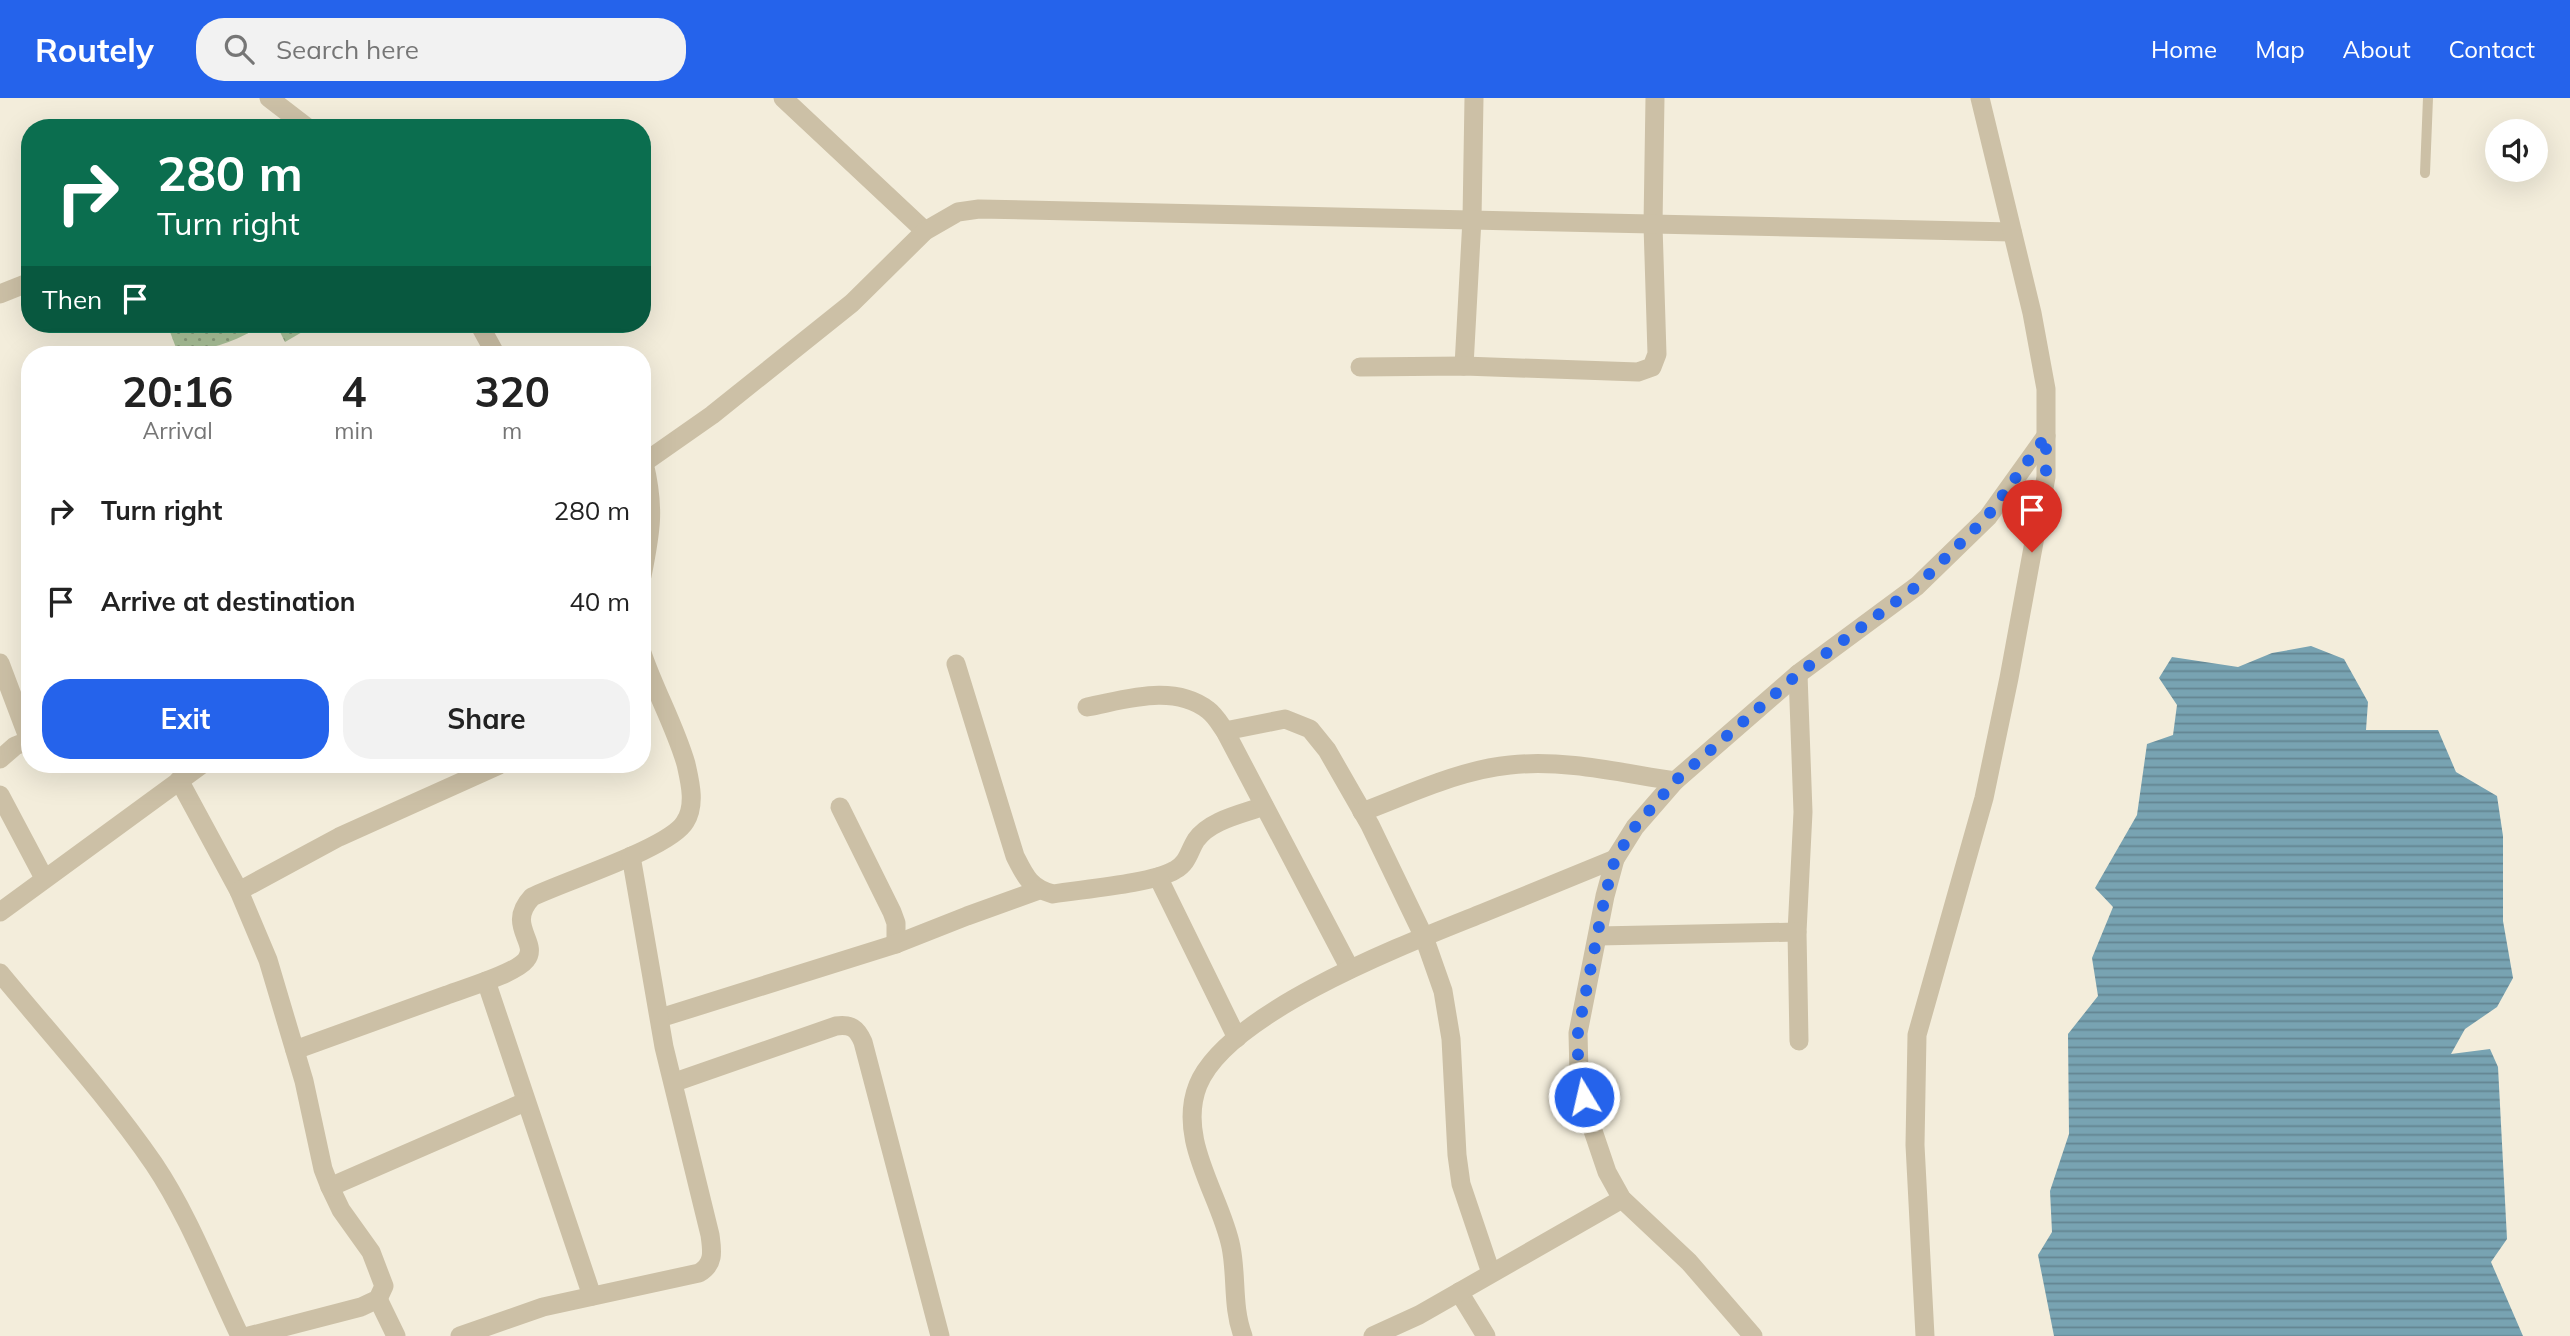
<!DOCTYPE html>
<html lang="en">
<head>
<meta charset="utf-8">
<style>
  :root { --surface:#fff; --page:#f2f2f2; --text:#222; --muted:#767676; --accent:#2563eb }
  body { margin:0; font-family:Mulish,sans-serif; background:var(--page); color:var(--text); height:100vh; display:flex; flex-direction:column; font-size:26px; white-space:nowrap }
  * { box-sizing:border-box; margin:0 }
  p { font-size:23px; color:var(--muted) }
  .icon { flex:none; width:38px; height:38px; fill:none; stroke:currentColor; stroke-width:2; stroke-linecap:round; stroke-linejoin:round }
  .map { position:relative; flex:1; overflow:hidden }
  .sheet { position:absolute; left:21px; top:248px; width:630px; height:427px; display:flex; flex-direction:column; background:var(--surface); border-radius:28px; box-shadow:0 7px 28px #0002 }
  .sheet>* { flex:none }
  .top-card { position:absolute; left:21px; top:21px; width:630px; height:214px; border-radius:28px; box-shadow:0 7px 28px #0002; background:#0b6e4f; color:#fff; overflow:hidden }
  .fabs { position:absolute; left:2485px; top:21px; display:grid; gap:14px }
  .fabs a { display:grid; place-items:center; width:63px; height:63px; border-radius:50%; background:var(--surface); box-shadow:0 7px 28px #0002; font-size:35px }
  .pin { position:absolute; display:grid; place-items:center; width:60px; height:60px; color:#fff; margin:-72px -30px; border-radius:50% 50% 50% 0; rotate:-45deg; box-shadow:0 0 7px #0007 }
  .pin .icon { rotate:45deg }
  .me { position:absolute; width:77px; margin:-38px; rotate:351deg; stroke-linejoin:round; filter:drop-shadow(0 0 5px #0008) }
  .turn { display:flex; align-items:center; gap:24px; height:147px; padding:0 21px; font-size:32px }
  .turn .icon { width:91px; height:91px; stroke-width:2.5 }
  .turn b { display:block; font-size:49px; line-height:60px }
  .then { display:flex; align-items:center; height:66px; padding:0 21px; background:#0003; gap:14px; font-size:26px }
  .eta { display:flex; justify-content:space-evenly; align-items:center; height:119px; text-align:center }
  .eta b { font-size:42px; font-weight:700; line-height:49px }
  .button { display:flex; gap:14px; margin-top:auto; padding:14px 21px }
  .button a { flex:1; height:80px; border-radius:28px; background:var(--accent); color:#fff; font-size:28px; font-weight:700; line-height:80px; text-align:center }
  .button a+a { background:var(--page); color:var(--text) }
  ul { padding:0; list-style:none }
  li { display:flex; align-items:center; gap:21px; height:91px; padding:0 21px }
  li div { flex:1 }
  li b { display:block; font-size:26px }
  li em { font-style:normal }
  header { display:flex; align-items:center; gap:42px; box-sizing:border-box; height:98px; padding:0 35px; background:var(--accent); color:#fff }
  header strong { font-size:33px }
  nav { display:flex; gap:38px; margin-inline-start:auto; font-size:24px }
  .search { width:490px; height:63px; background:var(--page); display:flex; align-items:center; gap:18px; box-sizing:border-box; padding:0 24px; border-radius:28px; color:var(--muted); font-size:26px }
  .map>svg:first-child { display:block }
</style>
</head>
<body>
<header>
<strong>Routely</strong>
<div class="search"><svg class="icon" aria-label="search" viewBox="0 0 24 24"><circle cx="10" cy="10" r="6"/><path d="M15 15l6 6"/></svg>Search here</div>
<nav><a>Home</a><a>Map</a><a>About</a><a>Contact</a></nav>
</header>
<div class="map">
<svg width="2570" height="1238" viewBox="0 0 2570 1238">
  <defs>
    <pattern id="park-dots" width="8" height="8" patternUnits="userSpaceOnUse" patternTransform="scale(1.75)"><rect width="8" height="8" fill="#acc39a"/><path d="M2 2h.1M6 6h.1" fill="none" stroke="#8d9f7e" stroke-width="1.8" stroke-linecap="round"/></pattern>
    <pattern id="water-rules" width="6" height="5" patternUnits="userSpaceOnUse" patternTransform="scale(1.75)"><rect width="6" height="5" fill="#78a3b2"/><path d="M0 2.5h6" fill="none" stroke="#638591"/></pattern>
  </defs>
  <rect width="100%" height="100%" fill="#f3eddb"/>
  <!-- park -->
  <g fill="url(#park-dots)">
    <path d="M167,226H262C236,245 210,251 178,255Z"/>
    <path d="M276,226H316L285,244Z"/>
  </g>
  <!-- water -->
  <path fill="url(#water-rules)" d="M2311,548L2344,561L2368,604L2366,632H2438L2456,674L2497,698L2503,738V823L2513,880L2497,909L2465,931L2451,956L2490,951L2498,969L2507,1141L2491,1164L2523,1238H2054L2038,1157L2052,1134L2050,1093L2069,1036L2068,936L2098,898L2092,860L2113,809L2095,790L2137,717L2147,646L2173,637L2177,607L2159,580L2172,559L2238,569L2272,555Z"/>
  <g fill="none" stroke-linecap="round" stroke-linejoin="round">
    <!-- service -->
    <path stroke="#ccc0a6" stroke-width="10" d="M2425,75L2428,0"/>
    <!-- minor -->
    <g stroke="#ccc0a6" stroke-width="19">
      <path d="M269,0L308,30"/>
      <path d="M783,0L925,133"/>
      <path d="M0,196L30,184"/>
      <path d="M479,226L496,257"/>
      <path d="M1464,268L1472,121L1474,0"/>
      <path d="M1360,269L1464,268L1638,274L1652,269L1657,256L1653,127L1655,0"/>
      <path d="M642,366L712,317L852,205L925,133L958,114L979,111L2012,134"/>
      <path d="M642,478C651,433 655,410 644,365"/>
      <path d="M0,565L29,642"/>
      <path d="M956,566L1015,758C1025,778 1030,790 1053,796C1083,791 1151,786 1175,772C1188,765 1189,753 1196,742C1210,722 1242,716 1264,708"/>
      <path d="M1798,576L1803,714L1797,834L1799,943"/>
      <path d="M1087,609C1125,602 1173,585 1208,612C1215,617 1220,626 1225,633L1350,871"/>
      <path d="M1225,633L1285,621L1310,631L1327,652L1370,727L1424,839L1443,893L1451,941L1457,1057L1461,1086L1491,1175"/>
      <path d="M0,661L15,648L30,642"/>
      <path d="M179,682L239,793L268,862L304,983L323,1071L330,1089L341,1112L371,1154L384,1188L378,1201L361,1209L249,1238"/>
      <path d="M0,697L44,780"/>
      <path d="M840,709L892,814L896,825V846"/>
      <path d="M1362,714C1410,696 1459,672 1510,667C1565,661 1621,675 1675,683"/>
      <path d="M1158,779L1237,940"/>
      <path d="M239,793L339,739L499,667"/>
      <path d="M0,814L201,667"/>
      <path d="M1598,838L1797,834"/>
      <path d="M0,875C52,938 108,999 154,1066C189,1118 213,1182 240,1238"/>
      <path d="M486,883L592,1198"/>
      <path d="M660,920L896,846L967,818L1039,792"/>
      <path d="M295,952C346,934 396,915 447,897C465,890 515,876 526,862C540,844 505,828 532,799C564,783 670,750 685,724C696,707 690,684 686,666C675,628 655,593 642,555"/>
      <path d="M675,984L836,928C851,926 857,930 863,944L940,1238"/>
      <path d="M330,1089L525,1004"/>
      <path d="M1459,1194L1486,1238"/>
      <path d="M378,1201L396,1238"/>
      <path d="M460,1238L543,1209L699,1175C715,1166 712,1152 710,1137L664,949L631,758"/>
      <path d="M1243,1238C1232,1209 1237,1179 1231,1149C1221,1098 1176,1042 1198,987C1228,913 1411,844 1483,815C1527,797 1571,779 1615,761"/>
      <path d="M1373,1238L1419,1217L1622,1101"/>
      <path d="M1753,1238L1689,1164L1622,1101L1607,1074L1589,1021L1579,977L1578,935L1605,798L1615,761L1635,729L1675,683L1798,576L1917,488L1988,419L2046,338"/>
      <path d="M1925,1238L1915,1047L1917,937L1984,700L2009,580L2046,379V291L2032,215L1980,0"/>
    </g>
  </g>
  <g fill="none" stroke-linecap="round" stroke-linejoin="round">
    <!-- route -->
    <path stroke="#2563eb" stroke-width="12" stroke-dasharray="0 21.6" d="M1584,999L1578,977V934L1605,798L1615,761L1635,729L1675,683L1798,576L1917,488L1987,419L2046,338V379L2032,454"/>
  </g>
</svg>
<div class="fabs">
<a><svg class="icon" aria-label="sound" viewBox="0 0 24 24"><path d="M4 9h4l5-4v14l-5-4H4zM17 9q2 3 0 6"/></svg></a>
</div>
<div class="pin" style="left:2032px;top:454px;background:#d93025"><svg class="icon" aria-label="arrive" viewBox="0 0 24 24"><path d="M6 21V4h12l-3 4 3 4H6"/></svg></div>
<svg class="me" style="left:1584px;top:999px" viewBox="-20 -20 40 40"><circle r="17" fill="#2563eb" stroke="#fff" stroke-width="3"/><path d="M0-11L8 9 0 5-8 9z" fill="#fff"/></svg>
<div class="top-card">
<div class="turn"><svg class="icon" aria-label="right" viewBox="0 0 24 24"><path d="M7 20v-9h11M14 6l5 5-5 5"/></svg><div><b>280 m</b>Turn right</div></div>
<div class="then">Then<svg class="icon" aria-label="arrive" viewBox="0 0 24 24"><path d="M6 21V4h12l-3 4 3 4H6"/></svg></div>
</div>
<section class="sheet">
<div class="eta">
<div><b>20:16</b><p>Arrival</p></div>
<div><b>4</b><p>min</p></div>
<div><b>320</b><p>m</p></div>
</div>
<ul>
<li><svg class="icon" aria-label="right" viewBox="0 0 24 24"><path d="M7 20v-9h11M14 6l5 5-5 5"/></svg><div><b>Turn right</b></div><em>280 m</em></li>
<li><svg class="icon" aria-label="arrive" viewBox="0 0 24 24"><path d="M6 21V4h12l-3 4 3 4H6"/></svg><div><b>Arrive at destination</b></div><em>40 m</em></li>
</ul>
<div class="button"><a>Exit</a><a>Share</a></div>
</section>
</div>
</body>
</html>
